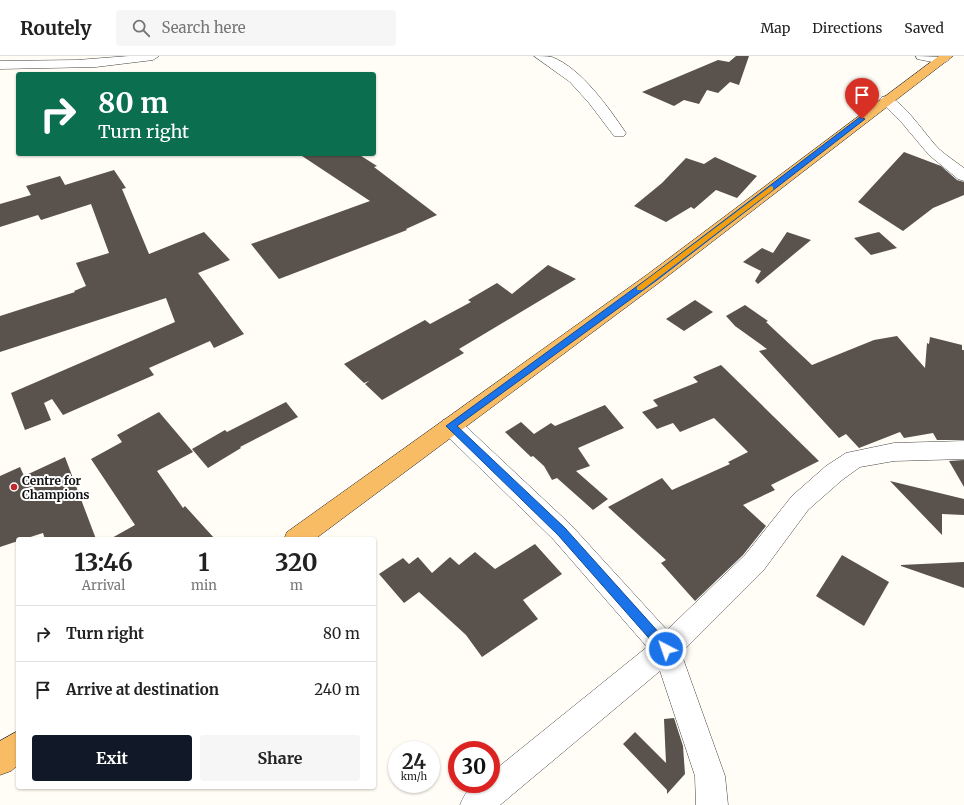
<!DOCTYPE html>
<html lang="en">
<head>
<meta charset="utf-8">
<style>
  :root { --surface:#fff; --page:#f6f6f6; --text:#222; --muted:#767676; --line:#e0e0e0; --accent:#111827 }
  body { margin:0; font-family:Merriweather,serif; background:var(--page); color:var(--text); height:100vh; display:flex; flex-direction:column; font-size:15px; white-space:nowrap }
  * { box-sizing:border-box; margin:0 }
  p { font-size:13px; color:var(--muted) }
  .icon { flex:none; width:22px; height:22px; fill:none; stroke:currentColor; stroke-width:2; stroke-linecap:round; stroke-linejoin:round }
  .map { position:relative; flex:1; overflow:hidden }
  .panel { position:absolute; left:16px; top:481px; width:360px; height:252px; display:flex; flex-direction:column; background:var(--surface); border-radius:4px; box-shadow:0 1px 3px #0004 }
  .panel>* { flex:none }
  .hud { position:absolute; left:16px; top:16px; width:360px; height:84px; border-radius:4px; box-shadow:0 1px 3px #0004; background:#0b6e4f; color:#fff; overflow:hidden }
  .speed { position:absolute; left:388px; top:685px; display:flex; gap:8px; font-size:20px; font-weight:700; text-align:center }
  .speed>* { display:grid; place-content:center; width:52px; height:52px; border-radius:50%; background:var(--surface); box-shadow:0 1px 3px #0004; line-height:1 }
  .speed small { font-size:10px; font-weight:400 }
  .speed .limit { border:6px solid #d22; background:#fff; color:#111 }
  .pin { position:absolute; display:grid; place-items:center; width:34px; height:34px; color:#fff; margin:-41px -17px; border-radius:50% 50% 50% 0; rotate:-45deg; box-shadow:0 0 4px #0007 }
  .pin .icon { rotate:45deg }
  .me { position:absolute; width:44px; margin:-22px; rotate:319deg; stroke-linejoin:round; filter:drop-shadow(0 0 3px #0008) }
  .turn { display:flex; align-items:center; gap:14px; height:84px; padding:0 16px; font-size:18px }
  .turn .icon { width:52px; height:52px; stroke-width:2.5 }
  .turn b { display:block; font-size:28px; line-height:34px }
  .eta { display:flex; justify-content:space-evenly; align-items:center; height:68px; text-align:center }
  .eta b { font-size:24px; font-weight:700; line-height:28px }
  .primary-button { display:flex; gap:8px; margin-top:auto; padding:8px 16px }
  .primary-button a { flex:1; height:46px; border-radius:4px; background:var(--accent); color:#fff; font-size:16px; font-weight:700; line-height:46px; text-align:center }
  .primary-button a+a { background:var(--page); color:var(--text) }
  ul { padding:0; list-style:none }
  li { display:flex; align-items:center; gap:12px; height:56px; padding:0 16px; border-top:1px solid var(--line) }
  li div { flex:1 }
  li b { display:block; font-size:15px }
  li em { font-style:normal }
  header { display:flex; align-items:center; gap:24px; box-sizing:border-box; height:56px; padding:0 20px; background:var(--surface); border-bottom:1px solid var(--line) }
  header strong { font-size:19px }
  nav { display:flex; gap:22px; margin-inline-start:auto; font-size:14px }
  .search { width:280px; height:36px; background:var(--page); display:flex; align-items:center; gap:10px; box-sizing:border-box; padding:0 14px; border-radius:4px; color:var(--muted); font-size:15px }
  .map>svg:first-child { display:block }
</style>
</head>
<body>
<header>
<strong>Routely</strong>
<div class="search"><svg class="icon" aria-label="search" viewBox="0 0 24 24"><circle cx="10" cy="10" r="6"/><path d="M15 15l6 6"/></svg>Search here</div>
<nav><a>Map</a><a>Directions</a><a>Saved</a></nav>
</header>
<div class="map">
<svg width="964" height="749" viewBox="0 0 964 749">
  <rect width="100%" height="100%" fill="#fffdf5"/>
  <!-- building -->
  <g fill="#5a524d">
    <path d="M736,0H749L739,29L730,26L718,37L707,34L699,48L684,44L674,50L642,36L718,4L729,6Z"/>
    <path d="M904,96L941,110L957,124L964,126V139L933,152L903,175L858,146Z"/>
    <path d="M299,98H358L377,110L374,111L437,159L406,173L407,174L279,223L251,188L370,145Z"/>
    <path d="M715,101L757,120L737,142L716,134L694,153L691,151L666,166L634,150L662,127L686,102L704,108Z"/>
    <path d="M114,114L126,132L122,133L149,198L204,176L230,204L198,217L244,278L214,292L210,285L149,312L154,319L63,359L52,343L44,347L51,364L25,374L11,337L175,266L166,242L0,296V260L75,236L74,235L86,230L76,207L109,197L91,148L41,164L38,159L0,171V148L31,139L26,130L60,120L65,129Z"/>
    <path d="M787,176L811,184L758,228L755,225L761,215L743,206L762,192L773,197Z"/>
    <path d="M879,176L897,192L871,199L854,182Z"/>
    <path d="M548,209L576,223L459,293L464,297L382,344L365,328L369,325L364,327L344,308L425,264L430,268L471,246L468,244L497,227L512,238Z"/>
    <path d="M695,244L713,256L684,275L666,263Z"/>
    <path d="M745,249L768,265L766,266L812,309L874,284L897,280L925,312L927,287L929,288L930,281L962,289V294H964V384H937L933,377L904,382L900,376L859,392L846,378L839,382L759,295L767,293L735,270L726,260Z"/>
    <path d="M721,309L819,405L771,429L775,434L743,449L766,470L743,499L695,545L661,507L666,504L608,451L662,422L672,434L730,408L728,406L748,396L714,362L680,376L673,367L657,373L642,356L658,350L653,344L698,326L693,321Z"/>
    <path d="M286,346L298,361L240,391L241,392L208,412L192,393L225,374L227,376Z"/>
    <path d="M605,349L624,372L578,392L590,410L576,415L608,443L593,454L557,422L552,424L544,410L533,400L531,401L505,376L521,366L534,378L551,367L555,370Z"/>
    <path d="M159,356L193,396L157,415L183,452L185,450L215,483H110L135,469L91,403L122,386L117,379Z"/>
    <path d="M65,401L96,483H45L43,477L24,483H18V485L0,491V420L20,411L24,420Z"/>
    <path d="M964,404V431L949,405Z"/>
    <path d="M890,425L964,443V459L942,458V479Z"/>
    <path d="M535,488L562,518L523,544L538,563L482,601L466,579L419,536L404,547L379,518L403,502L409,508L418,501L432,517L450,501L459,509L475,496L495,513Z"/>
    <path d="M842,499L889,526L864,570L816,540Z"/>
    <path d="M964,506V532L901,510V509Z"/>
    <path d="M674,662L683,690L685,718L667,738V734L623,688L635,676L666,707L664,663Z"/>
  </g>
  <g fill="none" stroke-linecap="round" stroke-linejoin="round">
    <defs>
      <g id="minor">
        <path d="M129,0H159L153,4L96,11L0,13V5L77,4Z"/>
        <path d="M534,0C539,0 547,0 552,1C581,12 609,52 626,77L624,80H614L589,47L570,26Z"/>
        <path d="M916,0L947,1L949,4L942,8L917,3Z"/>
        <path d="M887,40C903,44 926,80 939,93C947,100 956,106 964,112V125L958,123L929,99L902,67L882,47L880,44L882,41Z"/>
        <path d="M451,362L459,364L571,469L667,574L745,499L792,440L826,410L846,397L894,387L964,385V403L894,405L860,411L842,424L808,454L763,515L681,597L725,720L728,749H696L695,720L660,615L500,749H460C467,732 473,728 491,728V717L647,591L553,483L443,376L440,370L443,364Z"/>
      </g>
      <g id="trunk">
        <path d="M939,0H953L660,226L315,483H284L287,476L648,218Z"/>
        <path d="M18,675V709L11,715L0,719V685Z"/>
      </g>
    </defs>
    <!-- minor casing -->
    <use href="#minor" stroke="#444" stroke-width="1"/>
    <!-- trunk casing -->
    <use href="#trunk" stroke="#222" stroke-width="1"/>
    <!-- minor -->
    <use href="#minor" fill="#fff" fill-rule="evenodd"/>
    <!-- trunk -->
    <use href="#trunk" fill="#f7bc64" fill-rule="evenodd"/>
  </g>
  <!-- route -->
  <path fill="#1a73e8" stroke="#114b97" d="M860,61L865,63L657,224L457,370L565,472L670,589L672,593L670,597L666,599L662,597L558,479L446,370L651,220Z"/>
  <!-- slow -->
  <path fill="#f59e0b" d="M771,130L773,131V134L642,234H637V231Z"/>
  <!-- markers -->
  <circle fill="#c4262e" stroke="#fff" stroke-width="1.5" cx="14" cy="431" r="4"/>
  <g text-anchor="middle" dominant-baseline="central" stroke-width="4" stroke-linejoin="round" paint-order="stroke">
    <!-- poi labels -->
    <g font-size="12" font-weight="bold" fill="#111" stroke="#fff" text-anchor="start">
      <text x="22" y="424">Centre for<tspan x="22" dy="14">Champions</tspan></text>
    </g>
  </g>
</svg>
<div class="speed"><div>24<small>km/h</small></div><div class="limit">30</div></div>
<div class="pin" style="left:862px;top:63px;background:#d93025"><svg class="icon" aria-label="arrive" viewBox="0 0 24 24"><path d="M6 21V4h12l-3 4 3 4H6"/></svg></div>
<svg class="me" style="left:666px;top:593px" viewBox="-20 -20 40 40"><circle r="17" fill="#1a73e8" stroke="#fff" stroke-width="3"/><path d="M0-11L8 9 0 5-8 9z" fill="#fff"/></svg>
<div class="hud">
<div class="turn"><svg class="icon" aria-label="right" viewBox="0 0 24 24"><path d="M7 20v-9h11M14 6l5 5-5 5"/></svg><div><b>80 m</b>Turn right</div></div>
</div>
<section class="panel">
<div class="eta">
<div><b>13:46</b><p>Arrival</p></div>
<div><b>1</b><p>min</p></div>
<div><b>320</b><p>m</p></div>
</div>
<ul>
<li><svg class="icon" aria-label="right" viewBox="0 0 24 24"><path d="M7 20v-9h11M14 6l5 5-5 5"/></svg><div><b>Turn right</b></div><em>80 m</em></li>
<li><svg class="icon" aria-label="arrive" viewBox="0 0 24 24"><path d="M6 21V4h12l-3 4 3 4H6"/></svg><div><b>Arrive at destination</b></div><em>240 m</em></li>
</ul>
<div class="primary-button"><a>Exit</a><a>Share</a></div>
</section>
</div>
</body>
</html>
